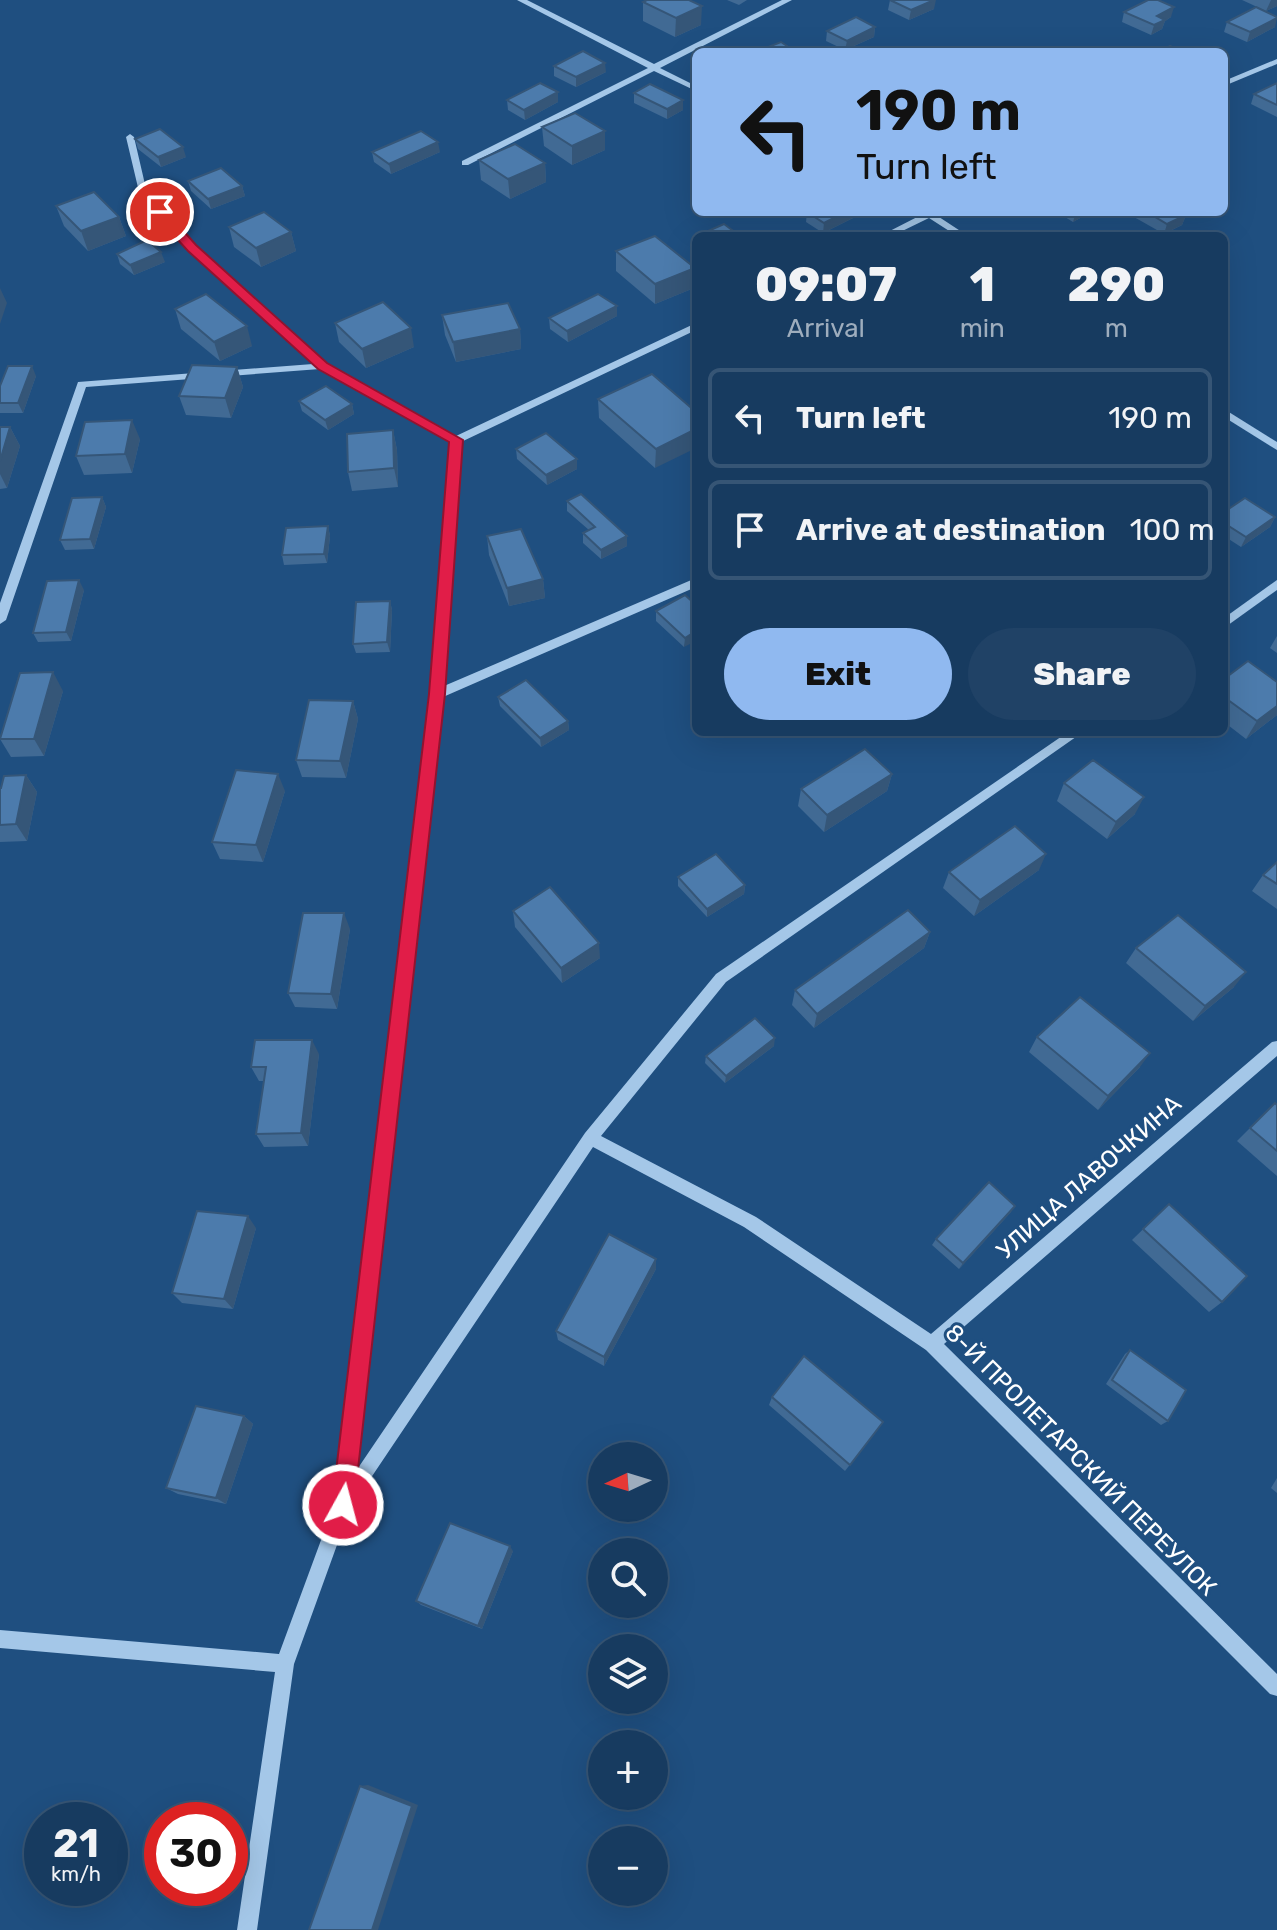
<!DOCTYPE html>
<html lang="en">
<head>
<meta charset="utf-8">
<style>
  :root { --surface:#173b60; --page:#204266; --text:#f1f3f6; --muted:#9eadbd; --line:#365575; --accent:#90b9f0 }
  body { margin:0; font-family:Rubik,sans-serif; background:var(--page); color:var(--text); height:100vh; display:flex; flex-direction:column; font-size:30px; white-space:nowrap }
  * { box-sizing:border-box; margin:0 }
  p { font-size:26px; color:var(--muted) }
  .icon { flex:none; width:44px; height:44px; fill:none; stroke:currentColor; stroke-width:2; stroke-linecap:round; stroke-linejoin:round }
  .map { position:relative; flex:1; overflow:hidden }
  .drawer { position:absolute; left:692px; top:232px; width:536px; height:504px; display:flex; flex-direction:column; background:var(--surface); border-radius:12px; box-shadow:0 8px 32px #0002,0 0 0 2px var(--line) }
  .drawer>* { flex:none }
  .banner { position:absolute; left:692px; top:48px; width:536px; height:168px; border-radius:12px; box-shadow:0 8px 32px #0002,0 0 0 2px var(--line); background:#90b9f0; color:#111; overflow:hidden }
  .needle { width:52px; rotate:266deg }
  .tools { position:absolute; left:588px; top:1442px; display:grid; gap:16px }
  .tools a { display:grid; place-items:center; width:80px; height:80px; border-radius:50%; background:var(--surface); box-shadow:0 8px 32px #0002,0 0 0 2px var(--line); font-size:40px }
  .speed { position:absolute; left:24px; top:1802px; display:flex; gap:16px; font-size:40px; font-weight:700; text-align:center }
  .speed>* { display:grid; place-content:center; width:104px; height:104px; border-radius:50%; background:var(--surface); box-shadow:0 8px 32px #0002,0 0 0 2px var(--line); line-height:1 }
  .speed small { font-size:20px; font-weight:400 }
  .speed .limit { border:12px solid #d22; background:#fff; color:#111 }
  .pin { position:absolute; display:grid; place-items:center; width:68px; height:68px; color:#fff; margin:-34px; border:4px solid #fff; border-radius:50%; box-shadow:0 2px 8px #0007 }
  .me { position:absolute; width:88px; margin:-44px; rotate:7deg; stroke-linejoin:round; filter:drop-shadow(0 0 6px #0008) }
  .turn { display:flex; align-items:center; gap:28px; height:168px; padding:0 32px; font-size:36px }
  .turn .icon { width:104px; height:104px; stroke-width:2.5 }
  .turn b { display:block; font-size:56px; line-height:68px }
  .eta { display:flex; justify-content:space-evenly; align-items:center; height:136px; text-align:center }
  .eta b { font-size:48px; font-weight:800; line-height:56px }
  .primary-button { display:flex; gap:16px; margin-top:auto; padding:16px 32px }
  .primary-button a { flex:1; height:92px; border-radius:48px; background:var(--accent); color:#111; font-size:32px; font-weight:800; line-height:92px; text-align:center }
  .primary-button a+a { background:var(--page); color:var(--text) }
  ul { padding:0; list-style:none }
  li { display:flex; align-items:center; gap:24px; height:100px; margin:0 16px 12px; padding:0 16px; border:4px solid var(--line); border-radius:12px }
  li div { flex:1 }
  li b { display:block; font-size:30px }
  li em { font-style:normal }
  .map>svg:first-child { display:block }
</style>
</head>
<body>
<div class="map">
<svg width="1277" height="1930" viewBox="0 0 1277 1930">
  <rect width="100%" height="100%" fill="#1f4f80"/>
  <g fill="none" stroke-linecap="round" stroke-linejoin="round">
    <!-- minor -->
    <g fill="#a4c7e8" fill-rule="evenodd">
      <path d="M517,0H527L654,64L782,0H792L660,68L696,86V91L654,71L468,165H462V161L648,68Z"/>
      <path d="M1277,59V64L1224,86V81Z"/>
      <path d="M130,134L134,137L147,193L195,246L326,364L456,436L696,323V330L461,442L444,686L696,578V587L443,697L356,1471L585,1133L716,974L1068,732H1083L726,982L601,1136L756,1217L931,1334L1272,1042L1277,1041V1056L944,1344L1277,1674V1696L1270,1694L926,1350L744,1227L593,1147L350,1509L294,1664L257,1930H237L275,1672L0,1648V1630L279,1654L334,1505L431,694L451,442L320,369L86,387L6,620L0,624V603L78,382L313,364L189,250L140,196L126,137Z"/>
      <path d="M921,212H940L936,215L968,236H957L929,218L892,236H880L923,214Z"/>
      <path d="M1224,409L1277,442V450L1224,417Z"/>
      <path d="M1277,580V590L1224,628V618Z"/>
    </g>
  </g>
  <!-- wall -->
  <g fill="#416a94">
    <path d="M727,0H747L739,5Z"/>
    <path d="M890,0L934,9L909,20L888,10Z"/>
    <path d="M1242,0H1277V6L1266,11Z"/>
    <path d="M643,2L701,25L675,37L643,21Z"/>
    <path d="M1124,12L1171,17L1165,21L1162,29L1151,35L1122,22Z"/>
    <path d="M1227,22L1275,27L1247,42L1224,32Z"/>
    <path d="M875,27L874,37L845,50L826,41L827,31Z"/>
    <path d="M554,66L606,72L576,87L554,76Z"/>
    <path d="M1277,83V117L1251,104L1254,94Z"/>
    <path d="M558,92V102L525,120L508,110L507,100Z"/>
    <path d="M634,93L683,110L667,119L634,103Z"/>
    <path d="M542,127L605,131V150L572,165L544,146Z"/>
    <path d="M135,139L186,157L161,167L138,149Z"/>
    <path d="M372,152H440L391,174L374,162Z"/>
    <path d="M479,160L545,163L546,182L510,199L481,180Z"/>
    <path d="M188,181L242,186L245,196L211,209L191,191Z"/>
    <path d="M56,206L119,217L126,236L88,251L64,226Z"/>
    <path d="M807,212H865L823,233L806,222Z"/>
    <path d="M1057,212H1091L1073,222Z"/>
    <path d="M1136,212H1181L1186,215L1182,225L1164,234L1134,217Z"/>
    <path d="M229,227L291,232L296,251L261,267L234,247Z"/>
    <path d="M616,251L694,288L655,304L616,271Z"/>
    <path d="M117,254L165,262L134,275L120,264Z"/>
    <path d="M617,306V316L568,342L550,329L549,318Z"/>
    <path d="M175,309L252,346L220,361L181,329Z"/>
    <path d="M442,315L520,329L521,349L456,362L445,335Z"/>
    <path d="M335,323L414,347L366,368L339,342Z"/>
    <path d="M237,367L243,387L231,418L186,415L179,396Z"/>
    <path d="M36,376L23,413H0V386Z"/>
    <path d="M598,399L696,412L655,468L599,418Z"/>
    <path d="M299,401L352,404L354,414L328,430L302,411Z"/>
    <path d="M0,427H10L20,446L7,488L0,489Z"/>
    <path d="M393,430L397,450L398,487L352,491L348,472Z"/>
    <path d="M140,439L132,473L84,475L76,456Z"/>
    <path d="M516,449L577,459V469L547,485L517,459Z"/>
    <path d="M102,497L106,507L94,549L65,550L60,540Z"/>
    <path d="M567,501L627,546L601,559L583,543V533L589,530L567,511Z"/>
    <path d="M1224,512L1275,517L1270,527L1241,547L1224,536Z"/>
    <path d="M328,526L330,536L327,563L284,565L282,555Z"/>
    <path d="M487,536L543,579L545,598L509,606L489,555Z"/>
    <path d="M84,590L71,641L38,642L33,633Z"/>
    <path d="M390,601L392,610L390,652L356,653L353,644Z"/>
    <path d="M696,605L684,647L656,621V611Z"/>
    <path d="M1277,636V653L1270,648Z"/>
    <path d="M1224,679L1277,715L1246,739L1224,722Z"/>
    <path d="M63,691L44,756L11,757L0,739Z"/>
    <path d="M498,697L568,721L569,730L541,747L500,706Z"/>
    <path d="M353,701L358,719L346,778L302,777L296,760Z"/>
    <path d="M892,774L887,791L824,832L798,806L801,789Z"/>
    <path d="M26,775L37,792L27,841L0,842V788Z"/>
    <path d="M1064,783L1135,814L1107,839L1057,801Z"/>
    <path d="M285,791L263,862L220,859L212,842Z"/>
    <path d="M1277,862V909L1252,891L1263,875Z"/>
    <path d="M1039,870L974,916L943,888L949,872Z"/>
    <path d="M678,877L745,885L744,894L707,917L678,886Z"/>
    <path d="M513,911L600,958L562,983L515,927Z"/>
    <path d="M350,929L337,1009L295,1007L288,993Z"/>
    <path d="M930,932L924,948L814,1028L792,1005L795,990Z"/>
    <path d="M1136,948L1234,987L1193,1021L1126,963Z"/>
    <path d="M1037,1037L1140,1067L1098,1110L1029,1052Z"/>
    <path d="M774,1046L725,1083L705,1063L706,1056Z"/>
    <path d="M319,1054L308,1146L264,1147L256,1134L264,1081H259L251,1067Z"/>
    <path d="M1275,1103L1277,1105V1176L1237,1141Z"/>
    <path d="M1169,1204L1222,1302L1209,1312L1132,1240Z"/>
    <path d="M1011,1212L959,1269L932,1245L936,1239Z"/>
    <path d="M256,1228L233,1309L182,1303L172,1293Z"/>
    <path d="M656,1259V1269L604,1366L558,1340L556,1331Z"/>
    <path d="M1130,1350L1168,1421L1161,1425L1106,1384L1125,1354Z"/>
    <path d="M772,1397L883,1422L845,1471L769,1405Z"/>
    <path d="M244,1416L253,1424L226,1504L178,1494L166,1488Z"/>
    <path d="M1277,1478V1493L1271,1488Z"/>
    <path d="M513,1551L482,1629L421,1605L416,1601Z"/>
  </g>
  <!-- shaded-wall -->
  <g fill="#355678">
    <path d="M934,0H936L934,9L909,20L911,10Z"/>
    <path d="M1271,0H1277V6L1266,11Z"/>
    <path d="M702,6L701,25L675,37L676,18Z"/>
    <path d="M1174,7L1171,17L1165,21L1162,29L1151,35L1157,16Z"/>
    <path d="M1277,18L1275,27L1247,42L1250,32Z"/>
    <path d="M875,27L874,37L845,50L847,41Z"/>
    <path d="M605,63L606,72L576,87V77Z"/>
    <path d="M558,92V102L525,120L524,110Z"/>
    <path d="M683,100V110L667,119V109Z"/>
    <path d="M605,131V150L572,165V146Z"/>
    <path d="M438,142L440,152L391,174L389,164Z"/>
    <path d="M183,147L186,157L161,167L158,157Z"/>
    <path d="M545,163L546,182L510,199L508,179Z"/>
    <path d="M242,186L245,196L211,209L208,199Z"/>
    <path d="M846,212H865L823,233L824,223Z"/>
    <path d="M1076,212H1091L1073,222Z"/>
    <path d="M1186,215L1182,225L1164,234L1167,224Z"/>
    <path d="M119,217L126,236L88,251L81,231Z"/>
    <path d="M291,232L296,251L261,267L256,248Z"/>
    <path d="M161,252L165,262L134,275L130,265Z"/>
    <path d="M695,268L694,288L655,304V284Z"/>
    <path d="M0,288L7,303L0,324Z"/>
    <path d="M617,306V316L568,342L567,331Z"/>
    <path d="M247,326L252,346L220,361L214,342Z"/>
    <path d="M411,328L414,347L366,368L362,349Z"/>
    <path d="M520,329L521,349L456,362L453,342Z"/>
    <path d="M32,366L36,376L23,413L18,403Z"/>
    <path d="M237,367L243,387L231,418L225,398Z"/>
    <path d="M352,404L354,414L328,430L325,420Z"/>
    <path d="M132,420L140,439L132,473L125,454Z"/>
    <path d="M10,427L20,446L7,488L0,474V461Z"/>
    <path d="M696,429V448L655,468L656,449Z"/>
    <path d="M393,430L397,450L398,487L394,468Z"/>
    <path d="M577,459V469L547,485L546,475Z"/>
    <path d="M102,497L106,507L94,549L90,539Z"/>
    <path d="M1275,517L1270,527L1241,547L1246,537Z"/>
    <path d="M328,526L330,536L327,563L324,554Z"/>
    <path d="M627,536V546L601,559V550Z"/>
    <path d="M543,579L545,598L509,606L507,588Z"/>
    <path d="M79,580L84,590L71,641L66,632Z"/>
    <path d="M390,601L392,610L390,652L387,642Z"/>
    <path d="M696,631V641L684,647L685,638Z"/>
    <path d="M53,672L63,691L44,756L34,739Z"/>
    <path d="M353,701L358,719L346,778L340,761Z"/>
    <path d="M1277,706V715L1246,739L1257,721Z"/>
    <path d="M568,721L569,730L541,747L540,738Z"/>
    <path d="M278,774L285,791L263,862L256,845Z"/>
    <path d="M892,774L887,791L824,832L827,815Z"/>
    <path d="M26,775L37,792L27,841L16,824Z"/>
    <path d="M1144,797L1135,814L1107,839L1116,822Z"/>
    <path d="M1046,854L1039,870L974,916L980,900Z"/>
    <path d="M745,885L744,894L707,917V909Z"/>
    <path d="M344,913L350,929L337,1009L331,994Z"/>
    <path d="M930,932L924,948L814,1028L817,1014Z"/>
    <path d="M599,943L600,958L562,983L561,968Z"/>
    <path d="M1246,972L1234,987L1193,1021L1205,1006Z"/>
    <path d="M775,1038L774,1046L725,1083L726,1076Z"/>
    <path d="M312,1040L319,1054L308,1146L301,1133Z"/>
    <path d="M1150,1053L1140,1067L1098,1110L1108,1096Z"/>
    <path d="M1015,1206L1011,1212L959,1269L963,1263Z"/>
    <path d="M248,1216L256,1228L233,1309L224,1299Z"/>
    <path d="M656,1259V1269L604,1366V1357Z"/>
    <path d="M244,1416L253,1424L226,1504L216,1498Z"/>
    <path d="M510,1546L513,1551L482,1629L478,1626Z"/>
    <path d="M368,1785L418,1805L378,1930H372L360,1786Z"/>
  </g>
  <!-- building -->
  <g fill="#4c7bac" stroke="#355678" stroke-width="2">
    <path d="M647,0H689L702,6L676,18L643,2Z"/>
    <path d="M890,0H934L911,10Z"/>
    <path d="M1148,0H1158L1174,7L1157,16L1165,20L1154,25L1124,12Z"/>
    <path d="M1256,7L1277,17V18L1250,32L1227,22Z"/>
    <path d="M856,17L875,27L847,41L827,31Z"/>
    <path d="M781,42L796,52H755Z"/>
    <path d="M1170,46L1184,52H1158Z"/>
    <path d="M583,51L605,63L576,77L554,66Z"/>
    <path d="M540,83L558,92L524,110L507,100Z"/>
    <path d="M1277,83V105L1254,94Z"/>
    <path d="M650,84L683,100L667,109L634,93Z"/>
    <path d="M575,113L605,131L572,146L542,127Z"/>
    <path d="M160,129L183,147L158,157L135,139Z"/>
    <path d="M421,131L438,142L389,164L372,152Z"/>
    <path d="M515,144L545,163L508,179L479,160Z"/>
    <path d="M221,168L242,186L208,199L188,181Z"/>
    <path d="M94,192L119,217L81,231L56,206Z"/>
    <path d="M264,212L291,232L256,248L229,227Z"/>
    <path d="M807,212H846L824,223Z"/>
    <path d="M1147,212H1181L1186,215L1167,224Z"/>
    <path d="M724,224L740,236H701L699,235Z"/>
    <path d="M655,236L695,268L655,284L616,251Z"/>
    <path d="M147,240L161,252L130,265L117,254Z"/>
    <path d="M206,294L247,326L214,342L175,309Z"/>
    <path d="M598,294L617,306L567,331L549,318Z"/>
    <path d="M383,302L411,328L362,349L335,323Z"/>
    <path d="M508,303L520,329L453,342L442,315Z"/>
    <path d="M192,365L237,367L225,398L179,396Z"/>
    <path d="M8,366H32L18,403H0V386Z"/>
    <path d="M652,374L696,412V429L656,449L598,399Z"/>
    <path d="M326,386L352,404L325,420L299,401Z"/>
    <path d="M132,420L125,454L76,456L85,422Z"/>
    <path d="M0,427H10L0,461Z"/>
    <path d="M393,430L394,468L348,472L347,434Z"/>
    <path d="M546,433L577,459L546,475L516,449Z"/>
    <path d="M581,494L627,536L601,550L583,533L595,527L567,501Z"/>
    <path d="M102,497L90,539L60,540L72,498Z"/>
    <path d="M1245,498L1275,517L1246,537L1224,523V512Z"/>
    <path d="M328,526L324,554L282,555L286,528Z"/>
    <path d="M521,529L543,579L507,588L487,536Z"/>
    <path d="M79,580L66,632L33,633L47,581Z"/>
    <path d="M685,595L696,605V631L685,638L656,611Z"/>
    <path d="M390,601L387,642L353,644L356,602Z"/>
    <path d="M1248,661L1277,682V706L1257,721L1224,697V679Z"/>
    <path d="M53,672L34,739H0L20,673Z"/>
    <path d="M526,680L568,721L540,738L498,697Z"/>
    <path d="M309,700L353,701L340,761L296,760Z"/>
    <path d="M865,749L892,774L827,815L801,789Z"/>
    <path d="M1093,760L1144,797L1116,822L1064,783Z"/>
    <path d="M236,770L278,774L256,845L212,842Z"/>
    <path d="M26,775L16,824L0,825V788H1L4,776Z"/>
    <path d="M1015,826L1046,854L980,900L949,872Z"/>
    <path d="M716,854L745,885L707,909L678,877Z"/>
    <path d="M1277,862V884L1263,875Z"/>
    <path d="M550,887L599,943L561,968L513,911Z"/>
    <path d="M908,910L930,932L817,1014L795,990Z"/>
    <path d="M303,913H344L331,994L288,993Z"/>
    <path d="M1178,915L1246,972L1205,1006L1136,948Z"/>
    <path d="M1080,997L1150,1053L1108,1096L1037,1037Z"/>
    <path d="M755,1018L775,1038L726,1076L706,1056Z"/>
    <path d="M255,1040H312L301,1133L256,1134L266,1067H251Z"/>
    <path d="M1275,1103L1277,1105V1151L1250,1128Z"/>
    <path d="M989,1182L1015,1206L963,1263L936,1239Z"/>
    <path d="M1169,1204L1247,1276L1222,1302L1143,1229Z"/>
    <path d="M197,1211L248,1216L224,1299L172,1293Z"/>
    <path d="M609,1234L656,1259L604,1357L556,1331Z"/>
    <path d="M1130,1350L1186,1390L1168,1421L1112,1380Z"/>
    <path d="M804,1356L883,1422L850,1465L772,1397Z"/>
    <path d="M196,1406L244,1416L216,1498L166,1488Z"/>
    <path d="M450,1523L510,1546L478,1626L416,1601Z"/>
    <path d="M360,1786L412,1806L372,1930H309Z"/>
  </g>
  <!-- route -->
  <path fill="#e11d48" stroke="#92132f" stroke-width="2" d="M155,209H164L196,245L327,363L463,440L445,694L354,1505L351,1513L343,1516L335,1513L332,1505L429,694L449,442L318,369L188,251L155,215Z"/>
  <g text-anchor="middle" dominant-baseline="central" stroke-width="6" stroke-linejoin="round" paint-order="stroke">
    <!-- street labels -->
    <g font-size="24" fill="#fff" stroke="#1f4f80">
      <text transform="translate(1089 1177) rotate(-41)">УЛИЦА ЛАВОЧКИНА</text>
      <text transform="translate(1081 1460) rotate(45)">8-Й ПРОЛЕТАРСКИЙ ПЕРЕУЛОК</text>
    </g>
  </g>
</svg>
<div class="tools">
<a><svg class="needle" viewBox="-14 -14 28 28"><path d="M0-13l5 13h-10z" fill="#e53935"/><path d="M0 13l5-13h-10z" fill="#9eadbd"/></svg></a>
<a><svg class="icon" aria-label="search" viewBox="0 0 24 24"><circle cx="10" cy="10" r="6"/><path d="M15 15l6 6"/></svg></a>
<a><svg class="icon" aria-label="layers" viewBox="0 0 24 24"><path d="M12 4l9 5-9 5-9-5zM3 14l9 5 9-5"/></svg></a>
<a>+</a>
<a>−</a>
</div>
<div class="speed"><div>21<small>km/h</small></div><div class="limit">30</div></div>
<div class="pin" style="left:160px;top:212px;background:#d93025"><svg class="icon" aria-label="arrive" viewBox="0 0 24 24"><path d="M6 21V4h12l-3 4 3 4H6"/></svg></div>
<svg class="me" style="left:343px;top:1505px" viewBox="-20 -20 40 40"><circle r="17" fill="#e11d48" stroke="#fff" stroke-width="3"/><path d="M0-11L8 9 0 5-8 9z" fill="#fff"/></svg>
<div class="banner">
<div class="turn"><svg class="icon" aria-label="left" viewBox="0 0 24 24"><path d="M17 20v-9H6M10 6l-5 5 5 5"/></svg><div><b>190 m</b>Turn left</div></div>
</div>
<section class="drawer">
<div class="eta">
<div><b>09:07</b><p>Arrival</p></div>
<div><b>1</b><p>min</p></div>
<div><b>290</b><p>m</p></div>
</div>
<ul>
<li><svg class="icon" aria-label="left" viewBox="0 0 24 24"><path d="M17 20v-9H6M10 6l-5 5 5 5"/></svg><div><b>Turn left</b></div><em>190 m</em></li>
<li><svg class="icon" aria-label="arrive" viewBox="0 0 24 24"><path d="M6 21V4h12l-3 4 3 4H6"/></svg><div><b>Arrive at destination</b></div><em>100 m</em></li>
</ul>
<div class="primary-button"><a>Exit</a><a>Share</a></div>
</section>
</div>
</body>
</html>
